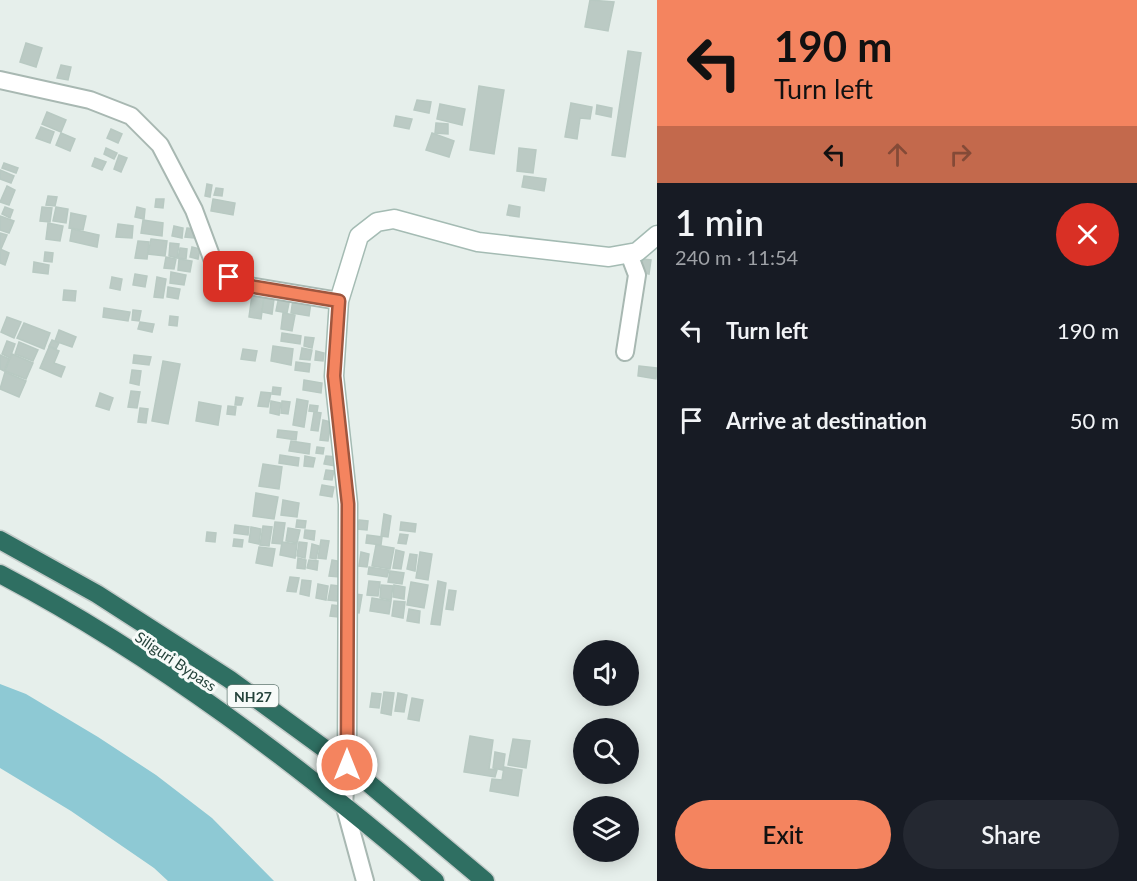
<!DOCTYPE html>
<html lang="en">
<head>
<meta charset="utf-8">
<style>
  :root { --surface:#171b24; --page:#242831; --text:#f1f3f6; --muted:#9ea1a6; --accent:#f4845f }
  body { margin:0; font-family:Lato,sans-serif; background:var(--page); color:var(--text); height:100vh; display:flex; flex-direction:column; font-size:22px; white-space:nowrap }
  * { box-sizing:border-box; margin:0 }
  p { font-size:20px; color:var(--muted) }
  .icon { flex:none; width:33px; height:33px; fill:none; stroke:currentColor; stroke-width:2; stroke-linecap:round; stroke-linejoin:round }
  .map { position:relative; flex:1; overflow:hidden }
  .drawer { display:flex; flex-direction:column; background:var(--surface); width:480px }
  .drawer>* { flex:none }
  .top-card { background:#f4845f; color:#111; overflow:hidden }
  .buttons { position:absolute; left:573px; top:640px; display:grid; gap:12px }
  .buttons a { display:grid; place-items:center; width:66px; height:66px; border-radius:50%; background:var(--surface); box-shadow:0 3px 15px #0003; font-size:30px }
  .pin { position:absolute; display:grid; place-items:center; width:51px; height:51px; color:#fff; margin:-26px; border-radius:12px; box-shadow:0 3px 9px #0006 }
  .me { position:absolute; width:66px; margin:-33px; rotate:0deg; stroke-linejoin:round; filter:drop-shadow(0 0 4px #0008) }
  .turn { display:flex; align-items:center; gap:21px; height:126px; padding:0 18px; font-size:27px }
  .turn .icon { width:78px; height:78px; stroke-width:2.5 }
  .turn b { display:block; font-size:42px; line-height:51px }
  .lanes { display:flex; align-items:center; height:57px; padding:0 18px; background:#0003; justify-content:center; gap:30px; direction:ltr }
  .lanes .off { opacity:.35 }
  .round { display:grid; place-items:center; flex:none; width:63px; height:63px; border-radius:32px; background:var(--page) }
  .summary { display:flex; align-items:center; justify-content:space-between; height:102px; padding:0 18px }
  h1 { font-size:36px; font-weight:600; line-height:45px }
  .action { display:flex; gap:12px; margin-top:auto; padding:12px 18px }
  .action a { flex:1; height:69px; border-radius:36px; background:var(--accent); color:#111; font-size:24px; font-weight:600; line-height:69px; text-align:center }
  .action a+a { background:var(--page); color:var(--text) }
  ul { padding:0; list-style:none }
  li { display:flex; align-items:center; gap:18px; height:90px; padding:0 18px }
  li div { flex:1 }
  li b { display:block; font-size:22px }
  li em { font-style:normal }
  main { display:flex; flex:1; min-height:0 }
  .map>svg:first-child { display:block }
</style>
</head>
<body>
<main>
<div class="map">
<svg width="657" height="881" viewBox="0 0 657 881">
  <rect width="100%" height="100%" fill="#e6efeb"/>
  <!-- water -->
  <path fill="#8ec9d4" d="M0,684L26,694L98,737L156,775L212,818L274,881H168L154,868L71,811L0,768Z"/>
  <!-- building -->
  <g fill="#bbcac4" stroke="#b8c9c2" stroke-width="1.5">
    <path d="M590,0L614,2L608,31L585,27Z"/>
    <path d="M26,43L42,48L36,67L20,62Z"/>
    <path d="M628,51L641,53L625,157L612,155Z"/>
    <path d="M61,65L71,67L68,80L57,78Z"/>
    <path d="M479,86L504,90L494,154L470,150Z"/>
    <path d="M417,100L431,102L429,113L414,110Z"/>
    <path d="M571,103L592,107L590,119L580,118L577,139L565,137Z"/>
    <path d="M440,104L465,109L462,125L437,119Z"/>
    <path d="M597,105L612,108L611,117L596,114Z"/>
    <path d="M47,112L66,120L61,132L42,124Z"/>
    <path d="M396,116L412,119L409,129L394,126Z"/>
    <path d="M436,123L448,124V134L435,133Z"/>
    <path d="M41,127L54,132L50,143L36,138Z"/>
    <path d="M111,129L122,134L118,143L107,138Z"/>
    <path d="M61,133L75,139L70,151L56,145Z"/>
    <path d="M432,133L454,141L449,157L426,150Z"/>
    <path d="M106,148L117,153L114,159L104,154Z"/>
    <path d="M519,148L536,150L533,173L517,171Z"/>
    <path d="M119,155L127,158L121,172L114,169Z"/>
    <path d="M95,158L106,162L102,170L92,166Z"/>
    <path d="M4,163L18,168L16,173L2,168Z"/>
    <path d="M0,170L14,176L11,183L0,179Z"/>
    <path d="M524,176L546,179L544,191L522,187Z"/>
    <path d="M207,184L212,185L210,197L205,196Z"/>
    <path d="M7,186L15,190L9,205L0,202Z"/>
    <path d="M216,188L223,189L222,196L214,195Z"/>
    <path d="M48,196L57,197L55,206L46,205Z"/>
    <path d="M156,199H164L163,208L155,207Z"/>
    <path d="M213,199L235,203L233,215L211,211Z"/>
    <path d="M509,205L520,207L519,217L507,215Z"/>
    <path d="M5,207L13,210L10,218L2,214Z"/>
    <path d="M42,207L52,208L50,222L40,221Z"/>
    <path d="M56,207L68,209L66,223L53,221Z"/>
    <path d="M137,207L145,209L144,219L135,217Z"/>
    <path d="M71,213L86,216L83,230L69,228Z"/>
    <path d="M0,216L14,221L9,233L0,230Z"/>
    <path d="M143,220L163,223L162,236L141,233Z"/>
    <path d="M48,223L63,226L60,241L46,239Z"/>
    <path d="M118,224L133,226L132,238L116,237Z"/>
    <path d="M174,226L183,228L182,238L172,236Z"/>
    <path d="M187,228L195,229L194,238L185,237Z"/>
    <path d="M72,229L99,235L97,247L70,241Z"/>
    <path d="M0,233L7,235L1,249L0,248Z"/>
    <path d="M151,239L167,241L165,256L148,254Z"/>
    <path d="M138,241L149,242L147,259L135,258Z"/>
    <path d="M170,243L179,244L177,258L169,256Z"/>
    <path d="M192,247L200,249L198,259L190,257Z"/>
    <path d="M180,248L187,249L186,259L178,258Z"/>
    <path d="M0,249L9,253L5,265L0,263Z"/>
    <path d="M45,252L53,253L52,262L44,261Z"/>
    <path d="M166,257L176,259L174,269L164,268Z"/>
    <path d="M179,259L192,261L190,272L178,270Z"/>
    <path d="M643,259L651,260L649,274L640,272Z"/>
    <path d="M34,262L49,265L48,274L33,272Z"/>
    <path d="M171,272L186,275L184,285L170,283Z"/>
    <path d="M135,274L147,276L145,287L133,285Z"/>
    <path d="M112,277L122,279L120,290L110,288Z"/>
    <path d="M157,277L166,279L163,298L154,297Z"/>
    <path d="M168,287L180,289L178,299L167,297Z"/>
    <path d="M64,290L76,291L75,301L63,300Z"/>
    <path d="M252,295L264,297L261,319L249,317Z"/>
    <path d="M279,296L290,298L287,313L276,311Z"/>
    <path d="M264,297L274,299L272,314L262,312Z"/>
    <path d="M293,299L311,302L309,316L291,313Z"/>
    <path d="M104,308L130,312L128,321L103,317Z"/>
    <path d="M133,310L141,311L139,321L132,320Z"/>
    <path d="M283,313L295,315L292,331L281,329Z"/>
    <path d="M170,316L178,317L177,326L169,325Z"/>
    <path d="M7,317L21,322L14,338L1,332Z"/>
    <path d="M140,322L154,324L152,332L138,329Z"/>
    <path d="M24,323L50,333L44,349L17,338Z"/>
    <path d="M59,330L76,337L72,347L55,341Z"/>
    <path d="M282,333L301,336L300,344L281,341Z"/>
    <path d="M305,337L314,338L312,348L304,346Z"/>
    <path d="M52,340L59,343L56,349L49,346Z"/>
    <path d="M7,341L15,344L10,358L2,354Z"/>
    <path d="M19,342L38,350L33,361L15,354Z"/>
    <path d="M273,346L293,349L291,365L271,361Z"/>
    <path d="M49,347L59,351L54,363L65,367L61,377L40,368Z"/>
    <path d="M302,348L312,350L310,360L300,359Z"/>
    <path d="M243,349L257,351L255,361L241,359Z"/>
    <path d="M316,351L324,353L323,361L315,360Z"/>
    <path d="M12,354L33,363L26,379L5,371Z"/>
    <path d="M0,355L9,359L4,371L0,369Z"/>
    <path d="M134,355L151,357L149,365L133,363Z"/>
    <path d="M163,361L180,364L168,424L152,421Z"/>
    <path d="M296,362L310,364L309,372L295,370Z"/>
    <path d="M639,366L657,368L656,379L638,376Z"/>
    <path d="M132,370L141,371L139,385L130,383Z"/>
    <path d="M5,372L26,381L19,397L0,389Z"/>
    <path d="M304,380L322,383L321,393L303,390Z"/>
    <path d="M273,387L281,388L280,395L272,394Z"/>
    <path d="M131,391L140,392L137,408L128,407Z"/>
    <path d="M261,392L271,393L268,407L258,406Z"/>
    <path d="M100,393L113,398L109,410L96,406Z"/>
    <path d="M236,397L243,398L241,405H235Z"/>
    <path d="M297,399L308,401L304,427L293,425Z"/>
    <path d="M271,401L281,403L279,415L270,413Z"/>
    <path d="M282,401L290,402L288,414L281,413Z"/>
    <path d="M199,402L221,406L218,425L196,421Z"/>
    <path d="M310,405L318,406L317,412L309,411Z"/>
    <path d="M228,406L236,407L235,415L227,414Z"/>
    <path d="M140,408L148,409L146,423L138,422Z"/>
    <path d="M314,412L321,413L318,431L311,430Z"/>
    <path d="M323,420L331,422L328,441L320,440Z"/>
    <path d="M278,430L297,432L296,440L277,437Z"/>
    <path d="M291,441L310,444L309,454L289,451Z"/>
    <path d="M317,447L324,448L323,454L316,453Z"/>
    <path d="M280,455L299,458L298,466L279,463Z"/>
    <path d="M305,456L315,458L313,467L304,466Z"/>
    <path d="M326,456L337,457L335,466L324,464Z"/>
    <path d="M263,464L282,467L279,489L259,486Z"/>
    <path d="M326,470L334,471L332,480L324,479Z"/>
    <path d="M322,485L334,487L332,497L320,495Z"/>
    <path d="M256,493L278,497L274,519L253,516Z"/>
    <path d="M283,500L299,503L297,517L281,515Z"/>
    <path d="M384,514L391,516L388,537L381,536Z"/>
    <path d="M297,520L306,521L305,528L296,527Z"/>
    <path d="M359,520L368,521L367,530L357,529Z"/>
    <path d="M275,522L285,523L282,544L272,543Z"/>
    <path d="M401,522L416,524L415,532L400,530Z"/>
    <path d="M235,525L249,527L248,535L234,533Z"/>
    <path d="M263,526L272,527L269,546L260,545Z"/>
    <path d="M251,527L261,529L259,544L249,542Z"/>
    <path d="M288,528L300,530L297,543L286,541Z"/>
    <path d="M305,530L315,531L314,540L304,538Z"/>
    <path d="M207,532L216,533L215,542L206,541Z"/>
    <path d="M400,534L408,535L406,544L398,543Z"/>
    <path d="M367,535L382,537L381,545L366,543Z"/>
    <path d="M234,539L243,540L242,547L233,546Z"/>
    <path d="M321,540L329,541L326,559L318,558Z"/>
    <path d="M282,542L297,544L295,558L280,555Z"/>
    <path d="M299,542L307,543L305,558L297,556Z"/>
    <path d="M312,544L319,546L316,559L310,558Z"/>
    <path d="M376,545L394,548L390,569L372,566Z"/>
    <path d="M259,547L275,549L272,566L256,563Z"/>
    <path d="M396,550L404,552L401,569L393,568Z"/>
    <path d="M361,552L369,554L367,567L359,566Z"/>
    <path d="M420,552L432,554L428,580L416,578Z"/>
    <path d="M410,554L417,555L415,571L407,569Z"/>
    <path d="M298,558L306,560L305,569L297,568Z"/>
    <path d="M309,560L318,561L317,570L307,568Z"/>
    <path d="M332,560L343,562L340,577L329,576Z"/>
    <path d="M369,567L389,570L387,577L368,574Z"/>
    <path d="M390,571L404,573L402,584L388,582Z"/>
    <path d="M290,577L299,578L296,592L287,591Z"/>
    <path d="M302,580L311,581L309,596L300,594Z"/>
    <path d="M369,581L380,582L378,596L367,595Z"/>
    <path d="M438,581L446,583L440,625L431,624Z"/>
    <path d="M411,582L428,585L424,608L407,605Z"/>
    <path d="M318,584L328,586L326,600L316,598Z"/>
    <path d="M331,585L339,586L337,601L328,600Z"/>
    <path d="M381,585L393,586L391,600L380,598Z"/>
    <path d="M394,585L405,587L404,599L393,597Z"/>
    <path d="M449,590L456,591L453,610L446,609Z"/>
    <path d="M355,594L362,595L359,613L352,612Z"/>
    <path d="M372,598L391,601L389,614L370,611Z"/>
    <path d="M394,601L405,602L403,618L392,616Z"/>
    <path d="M332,605L340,606L338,617L330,616Z"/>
    <path d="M409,609L420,611L419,623L407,621Z"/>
    <path d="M384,692L394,693L391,715L381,713Z"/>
    <path d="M372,693L381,694L379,708L370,707Z"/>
    <path d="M398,693L407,695L404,712L395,711Z"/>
    <path d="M412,698L423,700L419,721L408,719Z"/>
    <path d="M470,736L493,740L489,769L497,770L495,777L464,772Z"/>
    <path d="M513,739L530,741L526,768L508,765Z"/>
    <path d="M495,752L505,754L503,770L493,768Z"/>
    <path d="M504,767L522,770L518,796L490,791L492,779L502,780Z"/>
  </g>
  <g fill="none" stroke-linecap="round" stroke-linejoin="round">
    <defs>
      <g id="street">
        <path d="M0,80L90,100L131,116L160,145L194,210L216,269L243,285L339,301"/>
        <path d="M625,352L637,275L629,254"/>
        <path d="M347,765L344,804L365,881"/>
      </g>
      <path id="secondary" d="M347,765L348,504L334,376L339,301L359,236L377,222L394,219L478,242L609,257L637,252L657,235"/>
      <g id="highway">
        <path d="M0,540L97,594L229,679L347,765L485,881"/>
        <path d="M0,574C158,657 300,766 435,881"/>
      </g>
    </defs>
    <!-- street casing -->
    <use href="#street" stroke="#a8b8b2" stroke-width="20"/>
    <!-- secondary casing -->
    <use href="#secondary" stroke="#a4bbb3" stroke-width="21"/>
    <!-- highway casing -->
    <use href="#highway" stroke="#c2cac8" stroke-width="21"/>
    <!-- street -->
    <use href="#street" stroke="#fff" stroke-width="16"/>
    <!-- secondary -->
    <use href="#secondary" stroke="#fff" stroke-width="18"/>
    <!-- highway -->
    <use href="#highway" stroke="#2f6f62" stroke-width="18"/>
  </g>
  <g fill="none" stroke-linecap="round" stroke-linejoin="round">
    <defs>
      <path id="route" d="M229,277L243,285L339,301L334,376L348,504L347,765"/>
    </defs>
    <!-- route casing -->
    <use href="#route" stroke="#9f563e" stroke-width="15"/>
    <!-- route -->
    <use href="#route" stroke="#f4845f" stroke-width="10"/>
  </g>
  <g text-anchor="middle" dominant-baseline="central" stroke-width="6" stroke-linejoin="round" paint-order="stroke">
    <!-- shield labels -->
    <rect fill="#f7fbf9" stroke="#637a73" stroke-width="1.5" x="227.5" y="685" width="51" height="22" rx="4.5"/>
    <g font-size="14" font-weight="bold" fill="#24423a">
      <text x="253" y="696">NH27</text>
    </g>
    <!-- street labels -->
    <g font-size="15" fill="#24423a" stroke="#f7fbf9">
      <text transform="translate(176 661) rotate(34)">Siliguri Bypass</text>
    </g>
  </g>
</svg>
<div class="buttons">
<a><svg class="icon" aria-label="sound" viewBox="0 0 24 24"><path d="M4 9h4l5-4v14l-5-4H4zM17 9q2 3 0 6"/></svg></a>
<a><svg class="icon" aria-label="search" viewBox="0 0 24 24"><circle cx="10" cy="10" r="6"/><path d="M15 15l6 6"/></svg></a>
<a><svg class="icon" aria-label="layers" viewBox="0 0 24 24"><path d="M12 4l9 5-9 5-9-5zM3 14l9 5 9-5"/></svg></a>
</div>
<div class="pin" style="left:229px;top:277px;background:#d93025"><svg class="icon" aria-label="arrive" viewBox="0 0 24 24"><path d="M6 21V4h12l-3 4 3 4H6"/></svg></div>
<svg class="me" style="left:347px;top:765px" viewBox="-20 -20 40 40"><circle r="17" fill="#f4845f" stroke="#fff" stroke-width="3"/><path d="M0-11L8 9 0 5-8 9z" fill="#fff"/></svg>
</div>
<section class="drawer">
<div class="top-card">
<div class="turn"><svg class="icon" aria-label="left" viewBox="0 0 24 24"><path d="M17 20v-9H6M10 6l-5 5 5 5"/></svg><div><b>190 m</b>Turn left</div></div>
<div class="lanes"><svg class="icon" aria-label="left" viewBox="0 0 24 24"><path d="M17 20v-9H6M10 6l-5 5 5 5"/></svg><svg class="icon off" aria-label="ahead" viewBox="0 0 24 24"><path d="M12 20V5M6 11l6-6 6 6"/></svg><svg class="icon off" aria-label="right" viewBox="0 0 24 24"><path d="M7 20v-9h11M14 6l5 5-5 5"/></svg></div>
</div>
<div class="summary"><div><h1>1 min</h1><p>240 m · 11:54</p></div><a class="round" style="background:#d93025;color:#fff"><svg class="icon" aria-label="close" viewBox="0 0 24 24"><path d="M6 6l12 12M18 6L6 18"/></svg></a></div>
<ul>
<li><svg class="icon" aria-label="left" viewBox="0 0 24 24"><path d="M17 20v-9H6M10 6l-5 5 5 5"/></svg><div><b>Turn left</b></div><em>190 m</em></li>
<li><svg class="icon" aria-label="arrive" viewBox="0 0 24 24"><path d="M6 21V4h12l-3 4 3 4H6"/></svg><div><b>Arrive at destination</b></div><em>50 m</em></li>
</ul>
<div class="action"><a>Exit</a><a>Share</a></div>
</section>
</main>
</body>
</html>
